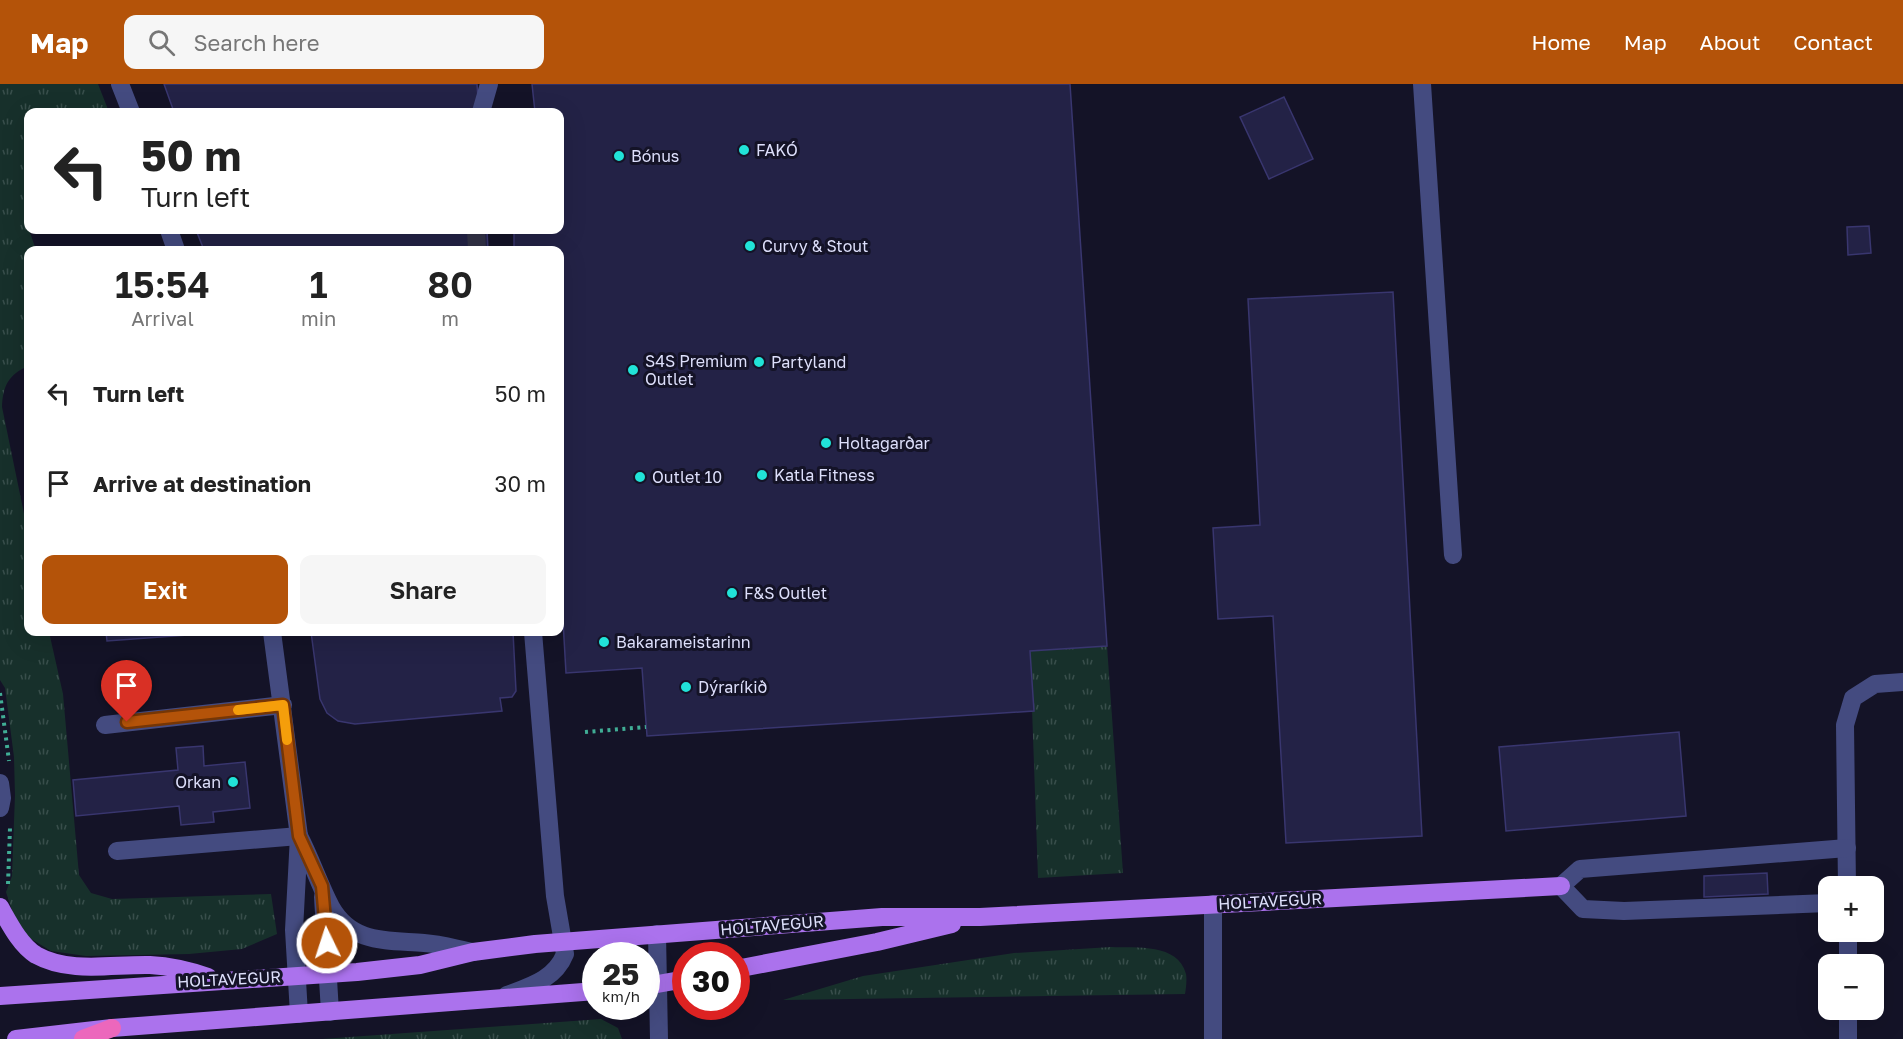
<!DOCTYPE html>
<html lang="en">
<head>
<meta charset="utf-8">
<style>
  :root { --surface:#fff; --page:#f6f6f6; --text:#222; --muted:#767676; --accent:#b45309 }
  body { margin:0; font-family:"Golos Text",sans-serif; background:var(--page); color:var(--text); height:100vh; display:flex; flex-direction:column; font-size:22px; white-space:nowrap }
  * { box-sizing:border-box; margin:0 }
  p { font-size:20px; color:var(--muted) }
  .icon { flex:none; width:33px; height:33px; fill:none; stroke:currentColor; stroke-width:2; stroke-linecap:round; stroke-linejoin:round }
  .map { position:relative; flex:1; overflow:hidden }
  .drawer { position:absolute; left:24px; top:162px; width:540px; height:390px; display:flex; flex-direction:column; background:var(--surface); border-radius:12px; box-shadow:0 6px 24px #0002 }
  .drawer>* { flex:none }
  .banner { position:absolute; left:24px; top:24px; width:540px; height:126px; border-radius:12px; box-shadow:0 6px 24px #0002; background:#fff; color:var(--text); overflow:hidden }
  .fabs { position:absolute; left:1818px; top:792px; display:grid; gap:12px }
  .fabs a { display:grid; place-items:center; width:66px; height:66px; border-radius:12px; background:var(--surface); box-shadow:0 6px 24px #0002; font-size:30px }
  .speed { position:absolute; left:582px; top:858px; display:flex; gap:12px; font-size:30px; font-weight:700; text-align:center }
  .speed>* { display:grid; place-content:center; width:78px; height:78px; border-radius:50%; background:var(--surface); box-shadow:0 6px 24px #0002; line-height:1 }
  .speed small { font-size:15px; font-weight:400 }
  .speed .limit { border:9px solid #d22; background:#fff; color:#111 }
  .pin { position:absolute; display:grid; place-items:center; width:51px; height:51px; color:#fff; margin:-62px -26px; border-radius:50% 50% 50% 0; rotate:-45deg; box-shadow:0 0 6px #0007 }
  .pin .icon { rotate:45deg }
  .me { position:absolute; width:66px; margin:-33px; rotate:356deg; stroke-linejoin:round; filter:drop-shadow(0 0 4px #0008) }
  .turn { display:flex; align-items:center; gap:21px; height:126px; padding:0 18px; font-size:27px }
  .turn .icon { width:78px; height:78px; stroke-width:2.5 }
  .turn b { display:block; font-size:42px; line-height:51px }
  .eta { display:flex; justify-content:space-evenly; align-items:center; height:102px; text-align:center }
  .eta b { font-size:36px; font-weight:600; line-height:42px }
  .action { display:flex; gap:12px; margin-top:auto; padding:12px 18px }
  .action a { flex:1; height:69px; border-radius:12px; background:var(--accent); color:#fff; font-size:24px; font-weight:600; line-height:69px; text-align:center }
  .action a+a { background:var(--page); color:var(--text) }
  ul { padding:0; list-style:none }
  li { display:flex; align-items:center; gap:18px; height:90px; padding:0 18px }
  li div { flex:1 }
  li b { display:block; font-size:22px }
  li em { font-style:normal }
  header { display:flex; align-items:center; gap:36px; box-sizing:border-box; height:84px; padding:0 30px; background:var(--accent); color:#fff }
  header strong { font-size:28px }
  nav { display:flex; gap:33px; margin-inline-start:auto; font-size:21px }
  .search { width:420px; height:54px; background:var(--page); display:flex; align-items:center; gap:15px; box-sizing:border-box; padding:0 21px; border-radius:12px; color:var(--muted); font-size:22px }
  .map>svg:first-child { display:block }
</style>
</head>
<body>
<header>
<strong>Map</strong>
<div class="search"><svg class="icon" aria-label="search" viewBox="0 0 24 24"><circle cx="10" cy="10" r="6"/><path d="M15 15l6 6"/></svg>Search here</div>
<nav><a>Home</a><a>Map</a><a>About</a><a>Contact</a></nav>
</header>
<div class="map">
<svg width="1903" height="955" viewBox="0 0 1903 955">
  <defs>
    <pattern id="grass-tufts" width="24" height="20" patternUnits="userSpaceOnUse" patternTransform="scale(1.5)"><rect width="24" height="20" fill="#17302b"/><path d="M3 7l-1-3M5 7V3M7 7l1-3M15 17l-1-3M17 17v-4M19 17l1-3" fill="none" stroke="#384e4b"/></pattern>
  </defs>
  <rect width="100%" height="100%" fill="#141327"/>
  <!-- grass -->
  <g fill="url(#grass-tufts)">
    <path d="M0,0H98L109,28H28L26,137L36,166H28V282C8,291 3,302 2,323L28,449V548H49L63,610L79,791L91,809L112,815L271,810L277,850L242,865L189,870L86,872L51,867L28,853L14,832L6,808L12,792L15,711L14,673L5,604L0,596Z"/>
    <path d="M1107,562L1123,789L1038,794L1030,567Z"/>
    <path d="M1111,863C1136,864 1178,859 1186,890C1187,896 1186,904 1185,910L783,916L863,892L1014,869Z"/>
    <path d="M601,935L618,944L622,955H322Z"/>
  </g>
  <!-- building -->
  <g fill="#232246" stroke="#39366f" stroke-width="1.5">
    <path d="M164,0H477L479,28H174Z"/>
    <path d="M532,0H1070L1107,562L1030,567L1034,627L647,652L642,584L566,589L560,484V166H514V146H560V28H535Z"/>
    <path d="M1284,13L1313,75L1269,95L1240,33Z"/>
    <path d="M1869,142L1871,169L1848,171L1847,143Z"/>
    <path d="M196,146H487L488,166H204Z"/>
    <path d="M1393,208L1422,752L1286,759L1273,532L1218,535L1213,444L1260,441L1248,215Z"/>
    <path d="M106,548H186L187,551L107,557Z"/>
    <path d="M311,548H513L516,607L512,613L500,614L502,627L355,640L338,637L327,629L320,615Z"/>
    <path d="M1679,648L1686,732L1506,747L1499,663Z"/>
    <path d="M203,662L204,682L245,678L250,724L213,728L214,738L181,741L179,722L76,732L73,696L178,686L176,664Z"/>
    <path d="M1767,789L1768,810L1704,813V792Z"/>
  </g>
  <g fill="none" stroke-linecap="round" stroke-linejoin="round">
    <!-- minor-tunnel -->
    <path stroke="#323247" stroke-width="18" stroke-dasharray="18 9" stroke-linecap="butt" d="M476,146L477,166"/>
    <!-- path -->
    <g stroke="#40ad95" stroke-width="4" stroke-dasharray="3 4.5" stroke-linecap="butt">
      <path d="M560,508H561"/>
      <path d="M0,609L9,677"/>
      <path d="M585,648L646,643"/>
      <path d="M8,800L10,744"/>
    </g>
    <!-- minor -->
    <g stroke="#444b80" stroke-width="18">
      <path d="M120,0L131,28"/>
      <path d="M1422,0L1453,471"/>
      <path d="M481,28L489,0"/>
      <path d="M169,146L176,166"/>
      <path d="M272,548L299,752L294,846L299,930"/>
      <path d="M105,641L283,621"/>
      <path d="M0,699L2,714L0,724"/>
      <path d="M299,752C311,775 319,800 331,823C352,860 386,856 424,859C440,860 457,865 473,868"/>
      <path d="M117,767L299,752"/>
      <path d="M1847,802L1845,641L1853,614L1875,600L1903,598"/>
      <path d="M323,813L330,928"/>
      <path d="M1828,819L1624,827L1583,825L1561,802L1580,785L1847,764"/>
      <path d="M1848,848V880"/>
      <path d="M657,850L659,955"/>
      <path d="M507,911C531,902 555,895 565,870L555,812L533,548"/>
      <path d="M1848,926V955"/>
      <path d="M1213,955V820"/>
    </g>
    <!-- major -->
    <g stroke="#ab72ed" stroke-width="18">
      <path d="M0,823C9,839 20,861 36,871C70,890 113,880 150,881C170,882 188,886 208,893"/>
      <path d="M736,885L877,858L952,840"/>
      <path d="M646,902L686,895"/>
      <path d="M0,912L357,888L420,881L473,868L535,860L882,833H980L1561,802"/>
      <path d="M16,955L112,944L596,907"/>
    </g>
    <!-- highway -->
    <path stroke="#ec67bc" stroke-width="18" d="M83,955L112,944"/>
  </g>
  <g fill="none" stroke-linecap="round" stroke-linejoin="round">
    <defs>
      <path id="route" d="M127,638L283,621L299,752L322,802L327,859"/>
    </defs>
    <!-- route casing -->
    <use href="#route" stroke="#753606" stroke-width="15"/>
    <!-- route -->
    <use href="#route" stroke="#b45309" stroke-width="10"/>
    <!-- slow -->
    <path stroke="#f59e0b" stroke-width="10" d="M238,626L283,621L287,656"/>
  </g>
  <!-- markers -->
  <g fill="#21e3d8" stroke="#141327" stroke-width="2">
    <circle cx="744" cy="66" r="6"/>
    <circle cx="619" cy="72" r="6"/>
    <circle cx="750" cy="162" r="6"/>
    <circle cx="759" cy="278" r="6"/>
    <circle cx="633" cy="286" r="6"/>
    <circle cx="826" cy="359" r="6"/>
    <circle cx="762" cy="391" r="6"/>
    <circle cx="640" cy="393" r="6"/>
    <circle cx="732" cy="509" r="6"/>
    <circle cx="604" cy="558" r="6"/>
    <circle cx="686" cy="603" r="6"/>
    <circle cx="233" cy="698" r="6"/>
  </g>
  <g text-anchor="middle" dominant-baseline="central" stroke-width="6" stroke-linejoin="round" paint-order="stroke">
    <!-- poi labels -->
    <g font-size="16" fill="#dddffb" stroke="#141327" text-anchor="start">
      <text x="756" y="66">FAKÓ</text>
      <text x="631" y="72">Bónus</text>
      <text x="762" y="162">Curvy &amp; Stout</text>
      <text x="645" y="277">S4S Premium<tspan x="645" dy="18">Outlet</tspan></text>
      <text x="771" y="278">Partyland</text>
      <text x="838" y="359">Holtagarðar</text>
      <text x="774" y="391">Katla Fitness</text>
      <text x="652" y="393">Outlet 10</text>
      <text x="744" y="509">F&amp;S Outlet</text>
      <text x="616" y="558">Bakarameistarinn</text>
      <text x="698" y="603">Dýraríkið</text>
      <text x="221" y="698" text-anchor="end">Orkan</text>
    </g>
    <!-- street labels -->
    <g font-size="16" fill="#dddffb" stroke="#141327">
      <text transform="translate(1270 817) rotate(-3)">HOLTAVEGUR</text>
      <text transform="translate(772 841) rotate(-5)">HOLTAVEGUR</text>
      <text transform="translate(229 895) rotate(-3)">HOLTAVEGUR</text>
    </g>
  </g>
</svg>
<div class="fabs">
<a>+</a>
<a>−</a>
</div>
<div class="speed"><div>25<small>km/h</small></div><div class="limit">30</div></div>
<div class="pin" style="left:127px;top:638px;background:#d93025"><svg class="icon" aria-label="arrive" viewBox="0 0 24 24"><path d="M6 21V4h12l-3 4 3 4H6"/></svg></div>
<svg class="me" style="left:327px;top:859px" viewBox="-20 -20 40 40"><circle r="17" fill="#b45309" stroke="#fff" stroke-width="3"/><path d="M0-11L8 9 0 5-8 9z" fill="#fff"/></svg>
<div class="banner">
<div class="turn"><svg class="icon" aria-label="left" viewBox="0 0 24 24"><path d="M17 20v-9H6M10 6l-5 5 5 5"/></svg><div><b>50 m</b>Turn left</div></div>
</div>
<section class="drawer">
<div class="eta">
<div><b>15:54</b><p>Arrival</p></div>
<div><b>1</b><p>min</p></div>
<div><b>80</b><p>m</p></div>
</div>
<ul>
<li><svg class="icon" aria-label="left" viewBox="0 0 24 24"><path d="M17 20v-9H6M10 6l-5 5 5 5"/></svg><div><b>Turn left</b></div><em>50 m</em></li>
<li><svg class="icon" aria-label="arrive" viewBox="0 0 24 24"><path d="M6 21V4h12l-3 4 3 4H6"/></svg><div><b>Arrive at destination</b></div><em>30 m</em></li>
</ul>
<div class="action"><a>Exit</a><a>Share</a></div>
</section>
</div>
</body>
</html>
